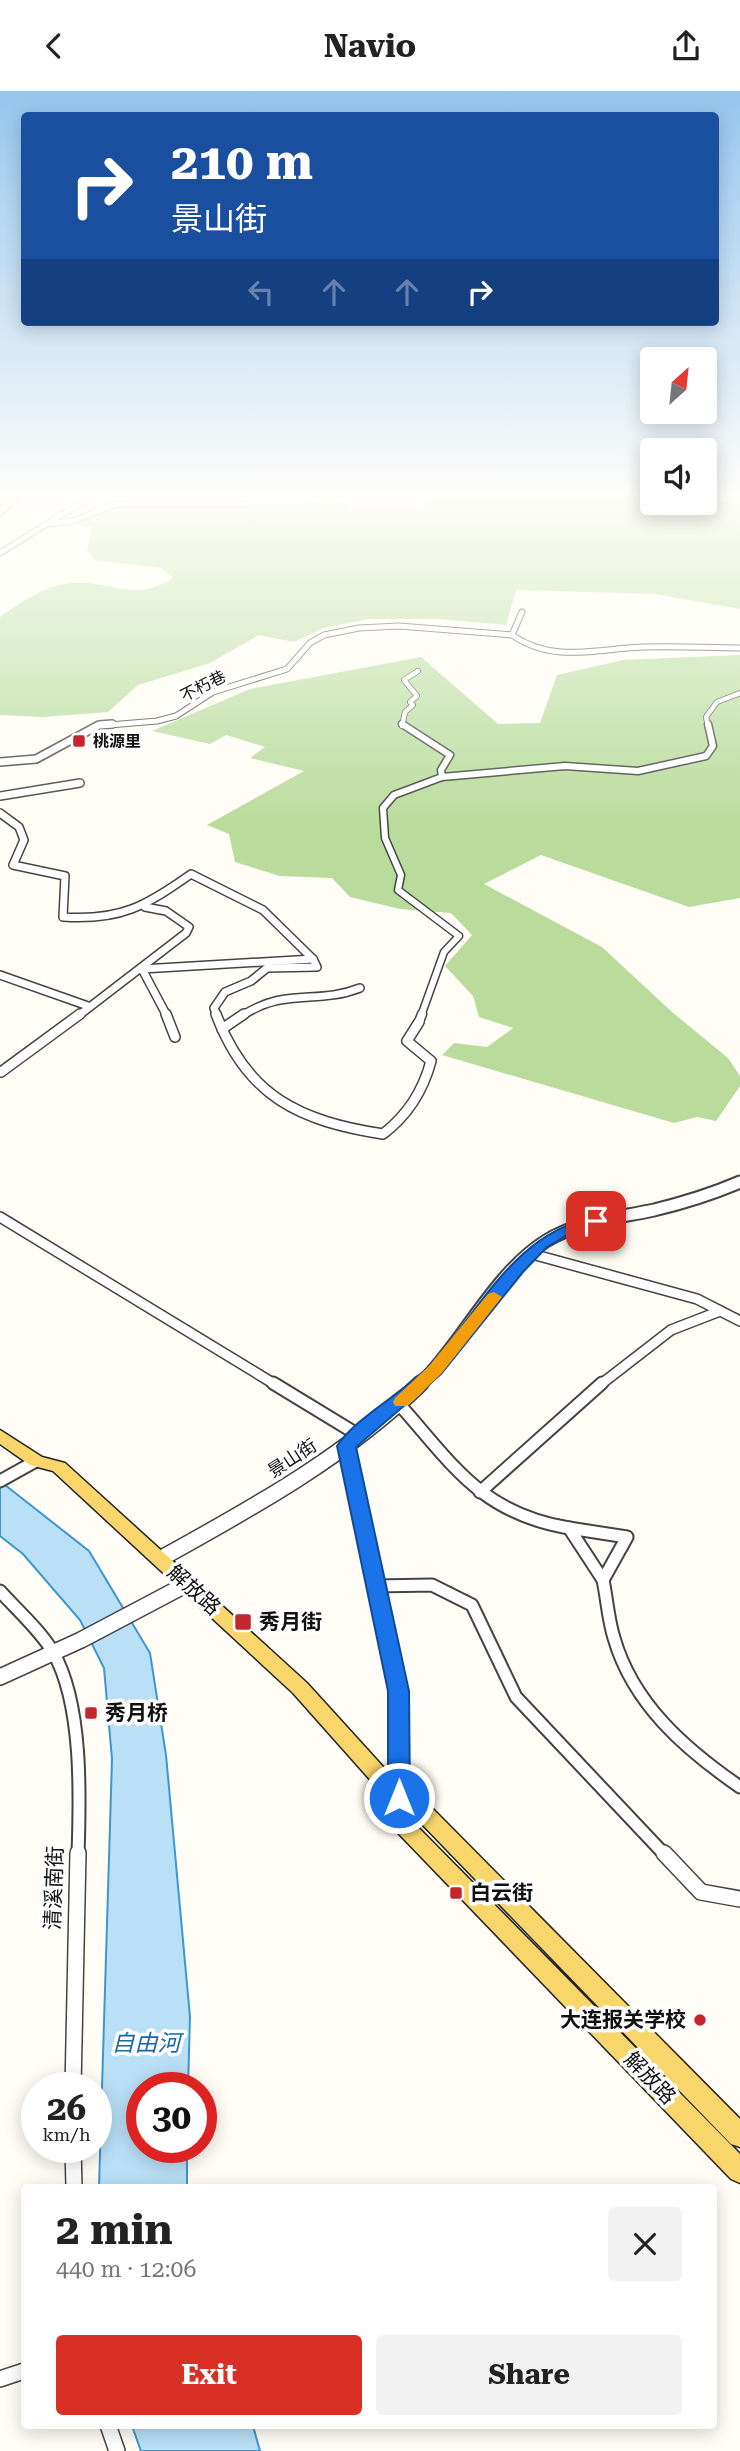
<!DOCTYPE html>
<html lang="en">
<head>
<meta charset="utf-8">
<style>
  :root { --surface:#fff; --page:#f2f2f2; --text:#222; --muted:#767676; --accent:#d93025 }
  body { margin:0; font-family:"Roboto Serif","Noto Sans SC",serif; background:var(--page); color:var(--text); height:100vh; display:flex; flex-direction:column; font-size:26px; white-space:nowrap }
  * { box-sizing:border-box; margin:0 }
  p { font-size:23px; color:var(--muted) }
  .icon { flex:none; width:38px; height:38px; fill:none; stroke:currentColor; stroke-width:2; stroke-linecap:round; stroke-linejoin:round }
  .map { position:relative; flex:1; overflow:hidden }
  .details { position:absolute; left:21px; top:2093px; width:696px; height:245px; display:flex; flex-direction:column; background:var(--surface); border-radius:7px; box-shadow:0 4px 18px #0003 }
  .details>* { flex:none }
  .hud { position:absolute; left:21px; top:21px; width:698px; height:214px; border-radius:7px; box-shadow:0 4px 18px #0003; background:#1a4fa0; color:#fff; overflow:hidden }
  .needle { width:46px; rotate:27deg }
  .fabs { position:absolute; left:640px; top:256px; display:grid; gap:14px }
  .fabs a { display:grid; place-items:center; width:77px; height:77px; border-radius:7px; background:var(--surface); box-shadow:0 4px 18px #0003; font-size:35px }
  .speed { position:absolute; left:21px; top:1981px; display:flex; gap:14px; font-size:35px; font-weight:700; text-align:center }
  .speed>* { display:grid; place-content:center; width:91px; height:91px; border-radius:50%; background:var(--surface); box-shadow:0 4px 18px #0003; line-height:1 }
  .speed small { font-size:18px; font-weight:400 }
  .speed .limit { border:10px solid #d22; background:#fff; color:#111 }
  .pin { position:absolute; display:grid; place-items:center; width:60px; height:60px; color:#fff; margin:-30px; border-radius:14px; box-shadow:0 4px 10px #0006 }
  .me { position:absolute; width:77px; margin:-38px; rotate:0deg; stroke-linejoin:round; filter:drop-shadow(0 0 5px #0008) }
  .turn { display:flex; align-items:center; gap:24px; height:147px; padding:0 35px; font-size:32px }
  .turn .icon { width:91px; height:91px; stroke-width:2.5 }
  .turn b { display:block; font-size:49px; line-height:60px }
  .lanes { display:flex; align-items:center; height:66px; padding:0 35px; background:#0003; justify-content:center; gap:35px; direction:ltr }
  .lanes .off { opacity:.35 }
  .round { display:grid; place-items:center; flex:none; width:74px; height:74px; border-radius:7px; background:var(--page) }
  .overview { display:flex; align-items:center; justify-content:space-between; height:119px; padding:0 35px }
  h1 { font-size:42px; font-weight:700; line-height:52px }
  .primary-button { display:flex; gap:14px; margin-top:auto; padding:14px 35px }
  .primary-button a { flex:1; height:80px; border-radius:7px; background:var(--accent); color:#fff; font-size:28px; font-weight:700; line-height:80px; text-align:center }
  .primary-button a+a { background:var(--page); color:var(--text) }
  header { display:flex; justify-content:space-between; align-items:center; height:91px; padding:0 35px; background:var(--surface); font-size:32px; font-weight:700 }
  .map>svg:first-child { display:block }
</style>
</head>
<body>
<header><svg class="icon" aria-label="back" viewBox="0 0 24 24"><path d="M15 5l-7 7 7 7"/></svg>Navio<svg class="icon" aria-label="share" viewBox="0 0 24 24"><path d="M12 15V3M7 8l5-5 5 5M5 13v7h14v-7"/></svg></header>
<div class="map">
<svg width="740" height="2360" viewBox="0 0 740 2360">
  <rect width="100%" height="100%" fill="#fffdf5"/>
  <!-- forest -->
  <g fill="#b9dc9c">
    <path d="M485,406C541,413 596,405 653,408V411H740V518L655,503L516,499L506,534L439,528H369L324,537L294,551L259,544L210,572L138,594L108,621L43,626L0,624V526C20,512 47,493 73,492C113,490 134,512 173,487L161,477L95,469L87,460L91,436L73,433C105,413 133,412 170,416L342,411L350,416H423L431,409Z"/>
    <path d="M740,564V807L689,816L541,764L484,793L602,856L672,921L728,967L740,985V995L716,1030L697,1026L674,1032L442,964L454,952L487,956L513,937L479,926L473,905L445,875L472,844L451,822L400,818L350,806L332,787L280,785L235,771L229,743L207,734L304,680L250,667L265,656L226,644L210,653L152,640L250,598L421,566L498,633L540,632L557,584L623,569Z"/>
  </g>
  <!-- water -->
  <g fill="#b9e0f7" stroke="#3f96cf" stroke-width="2">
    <path d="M0,1390L89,1460L150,1562L166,1664L190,1926L188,1997H142V2056H187V2096H99L112,1668L104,1577L80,1529L23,1463L0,1445Z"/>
    <path d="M132,2335H253L260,2360H141Z"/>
  </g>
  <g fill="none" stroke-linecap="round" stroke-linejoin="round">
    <defs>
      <g id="pedestrian-far2">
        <path d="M402,635L405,621L413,614L410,611L417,605L404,589L418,580"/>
        <path d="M708,635L706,626L717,611L740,602"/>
      </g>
      <g id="pedestrian-far1">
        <path d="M402,633L450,664L441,679L442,686"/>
        <path d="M421,925L444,861L459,845L398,799L401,784L385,747L383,717L394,704L442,686L565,675L638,680L706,665L713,655L708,633"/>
      </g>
      <path id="pedestrian" d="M419,931L422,923"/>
      <g id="minor-far4">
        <path d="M48,433L73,430L116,413H247"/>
        <path d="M0,462L90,406"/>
        <path d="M512,544C548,569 586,561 627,557C664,554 703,557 740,557"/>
        <path d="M97,635L157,630L176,625L213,601L287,578L310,552L324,544L359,537L399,535L512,544L522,521"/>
      </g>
      <g id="minor-far3">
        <path d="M0,671L36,668L99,634L112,633"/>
        <path d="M0,705L80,692"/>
        <path d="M0,722L19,736L24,749L13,774L65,785L63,826C120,830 146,815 191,783L263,819L313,868L142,878L167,925"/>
        <path d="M0,884L88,915"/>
        <path d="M78,925L186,842L189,836L166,820L145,816"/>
        <path d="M217,925L214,917L225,901L251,890L267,877L317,876L313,868"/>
        <path d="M242,925C285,896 317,914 360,897"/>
      </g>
      <g id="minor-far2">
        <path d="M166,923L175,946"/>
        <path d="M216,923C247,1006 300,1030 383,1043C408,1024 423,1000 431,970L407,950L419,931"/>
        <path d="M222,938L244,923"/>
        <path d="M1,981L80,923"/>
        <path d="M0,1126L276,1294"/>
        <path d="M532,1163L697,1208L740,1230"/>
        <path d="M600,1294L671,1239L720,1220"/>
      </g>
      <g id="minor-far1">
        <path d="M273,1292L360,1345"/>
        <path d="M399,1313C454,1375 481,1422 569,1437"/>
        <path d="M346,1355L399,1600V1706"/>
        <path d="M0,1390L36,1370"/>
        <path d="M480,1401L602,1292"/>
        <path d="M569,1437L627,1446L603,1489Z"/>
        <path d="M603,1489C607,1508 608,1528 614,1547C633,1613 685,1658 740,1696"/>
        <path d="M375,1495L432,1494L472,1514L516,1606L665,1764"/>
        <path d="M0,1500C17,1519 40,1539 53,1561C83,1613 80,1706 78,1764"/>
      </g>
      <g id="minor">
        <path d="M664,1762L701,1801L740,1808"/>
        <path d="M73,1997L78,1762"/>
        <path d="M73,2056L74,2096"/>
        <path d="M0,2288L24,2280"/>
        <path d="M108,2334L117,2360"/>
      </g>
      <path id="tertiary-far1" d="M420,1294C463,1251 495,1182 546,1150C578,1130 617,1127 654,1119C683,1112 712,1103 740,1091"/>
      <g id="tertiary">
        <path d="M160,1468C252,1417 345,1366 421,1292"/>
        <path d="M0,1586L81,1549L187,1493"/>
      </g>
      <g id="primary">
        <path d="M12,406H21L0,425V417Z"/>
        <path d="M0,1339L42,1366L65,1372L307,1592L406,1701L432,1717L740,2028V2056L731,2053L418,1729L410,1725L413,1731L740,2063V2092L731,2088L399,1743L389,1726V1710L293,1602L53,1380L30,1374L0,1353Z"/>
      </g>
    </defs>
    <!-- pedestrian-far2 casing -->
    <use href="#pedestrian-far2" stroke="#444" stroke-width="6"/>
    <!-- pedestrian-far1 casing -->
    <use href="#pedestrian-far1" stroke="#444" stroke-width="9"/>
    <!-- pedestrian casing -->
    <use href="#pedestrian" stroke="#444" stroke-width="11"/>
    <!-- minor-far4 casing -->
    <use href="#minor-far4" stroke="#444" stroke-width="7"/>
    <!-- minor-far3 casing -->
    <use href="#minor-far3" stroke="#444" stroke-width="10"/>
    <!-- minor-far2 casing -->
    <use href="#minor-far2" stroke="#444" stroke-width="12"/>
    <!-- minor-far1 casing -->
    <use href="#minor-far1" stroke="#444" stroke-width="15"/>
    <!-- minor casing -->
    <use href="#minor" stroke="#444" stroke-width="18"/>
    <!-- tertiary-far1 casing -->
    <use href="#tertiary-far1" stroke="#444" stroke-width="15"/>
    <!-- tertiary casing -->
    <use href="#tertiary" stroke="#444" stroke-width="18"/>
    <!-- primary casing -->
    <use href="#primary" stroke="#222" stroke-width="3"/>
    <!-- pedestrian-far2 -->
    <use href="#pedestrian-far2" stroke="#fff" stroke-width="4.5"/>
    <!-- pedestrian-far1 -->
    <use href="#pedestrian-far1" stroke="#fff" stroke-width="6"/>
    <!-- pedestrian -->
    <use href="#pedestrian" stroke="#fff" stroke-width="8"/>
    <!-- minor-far4 -->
    <use href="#minor-far4" stroke="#fff" stroke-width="5"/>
    <!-- minor-far3 -->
    <use href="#minor-far3" stroke="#fff" stroke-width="7"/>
    <!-- minor-far2 -->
    <use href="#minor-far2" stroke="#fff" stroke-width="9"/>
    <!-- minor-far1 -->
    <use href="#minor-far1" stroke="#fff" stroke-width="11"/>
    <!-- minor -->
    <use href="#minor" stroke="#fff" stroke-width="15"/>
    <!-- tertiary-far1 -->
    <use href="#tertiary-far1" stroke="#fff" stroke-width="11"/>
    <!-- tertiary -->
    <use href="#tertiary" stroke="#fff" stroke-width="15"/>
    <!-- primary -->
    <use href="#primary" fill="#f9d66b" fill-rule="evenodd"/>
  </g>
  <!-- sky -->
  <linearGradient id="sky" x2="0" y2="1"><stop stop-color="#95c6ee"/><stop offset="0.55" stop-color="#fffefa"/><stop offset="1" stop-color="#fffefa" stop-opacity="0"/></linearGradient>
  <rect width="740" height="736" fill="url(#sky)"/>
  <!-- route -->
  <path fill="#1a73e8" stroke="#114b97" stroke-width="2" d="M596,1126L601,1127V1134L578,1138L547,1156L523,1181L441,1283L356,1356L409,1600L410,1707L406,1713L399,1715L392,1713L388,1707V1600L337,1355C356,1326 405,1301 430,1274C482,1218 514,1141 596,1126Z"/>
  <!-- slow -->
  <path fill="#f59e0b" d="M494,1201L502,1206L441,1283L407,1315H395L393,1311L395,1307L429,1275L488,1203Z"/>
  <!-- markers -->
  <g fill="#c4262e" stroke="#fff" stroke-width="2.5">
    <rect x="72" y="643" width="14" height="14" rx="3.5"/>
    <rect x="234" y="1522" width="18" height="18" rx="3.5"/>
    <rect x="84" y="1615" width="14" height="14" rx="3.5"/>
    <rect x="449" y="1795" width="14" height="14" rx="3.5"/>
    <circle cx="700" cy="1929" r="7"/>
  </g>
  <g text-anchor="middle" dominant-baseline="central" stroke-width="7" stroke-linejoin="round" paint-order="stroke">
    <!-- far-street labels -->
    <g font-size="16" fill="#111" stroke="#fff">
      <text transform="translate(203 595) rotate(-27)">不朽巷</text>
    </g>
    <!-- far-poi labels -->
    <g font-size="16" font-weight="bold" fill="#111" stroke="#fff" text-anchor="start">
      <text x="93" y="650">桃源里</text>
    </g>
    <!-- street labels -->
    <g font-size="18" fill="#111" stroke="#fff">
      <text transform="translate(292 1367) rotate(-33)">景山街</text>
    </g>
    <!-- near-street labels -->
    <g font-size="21" fill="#111" stroke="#fff">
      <text transform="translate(194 1499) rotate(42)">解放路</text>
      <text transform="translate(54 1797) rotate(-88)">清溪南街</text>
      <text transform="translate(650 1987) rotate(46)">解放路</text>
    </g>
    <!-- near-poi labels -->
    <g font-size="21" font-weight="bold" fill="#111" stroke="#fff" text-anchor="start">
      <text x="259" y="1531">秀月街</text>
      <text x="105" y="1622">秀月桥</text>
      <text x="470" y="1802">白云街</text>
      <text x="686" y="1929" text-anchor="end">大连报关学校</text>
    </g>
    <!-- near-water labels -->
    <g font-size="23" font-style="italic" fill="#1768a6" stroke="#fff">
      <text x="146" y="1952">自由河</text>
    </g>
  </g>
</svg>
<div class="fabs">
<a><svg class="needle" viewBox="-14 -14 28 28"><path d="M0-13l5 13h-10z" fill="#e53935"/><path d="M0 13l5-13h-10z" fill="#767676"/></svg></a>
<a><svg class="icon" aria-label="sound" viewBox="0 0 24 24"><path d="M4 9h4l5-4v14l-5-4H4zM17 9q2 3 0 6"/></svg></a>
</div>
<div class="speed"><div>26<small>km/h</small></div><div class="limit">30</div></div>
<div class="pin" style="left:596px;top:1130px;background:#d93025"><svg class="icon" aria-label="arrive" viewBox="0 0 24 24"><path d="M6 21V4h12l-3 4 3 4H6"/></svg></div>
<svg class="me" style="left:399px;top:1707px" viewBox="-20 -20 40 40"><circle r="17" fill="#1a73e8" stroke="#fff" stroke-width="3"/><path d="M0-11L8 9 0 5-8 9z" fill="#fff"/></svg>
<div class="hud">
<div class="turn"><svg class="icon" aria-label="right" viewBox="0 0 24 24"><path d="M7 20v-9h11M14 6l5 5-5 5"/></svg><div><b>210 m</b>景山街</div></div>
<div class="lanes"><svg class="icon off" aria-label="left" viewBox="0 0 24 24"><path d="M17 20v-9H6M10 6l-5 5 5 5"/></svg><svg class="icon off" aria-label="ahead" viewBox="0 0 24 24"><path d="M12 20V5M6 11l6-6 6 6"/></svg><svg class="icon off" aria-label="ahead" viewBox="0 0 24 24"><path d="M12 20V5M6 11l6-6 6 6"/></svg><svg class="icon" aria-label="right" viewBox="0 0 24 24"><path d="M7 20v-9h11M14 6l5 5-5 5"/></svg></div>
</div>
<section class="details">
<div class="overview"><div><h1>2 min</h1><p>440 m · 12:06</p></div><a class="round"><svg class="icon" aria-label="close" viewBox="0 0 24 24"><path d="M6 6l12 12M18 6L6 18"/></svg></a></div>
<div class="primary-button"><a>Exit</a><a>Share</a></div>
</section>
</div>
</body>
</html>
